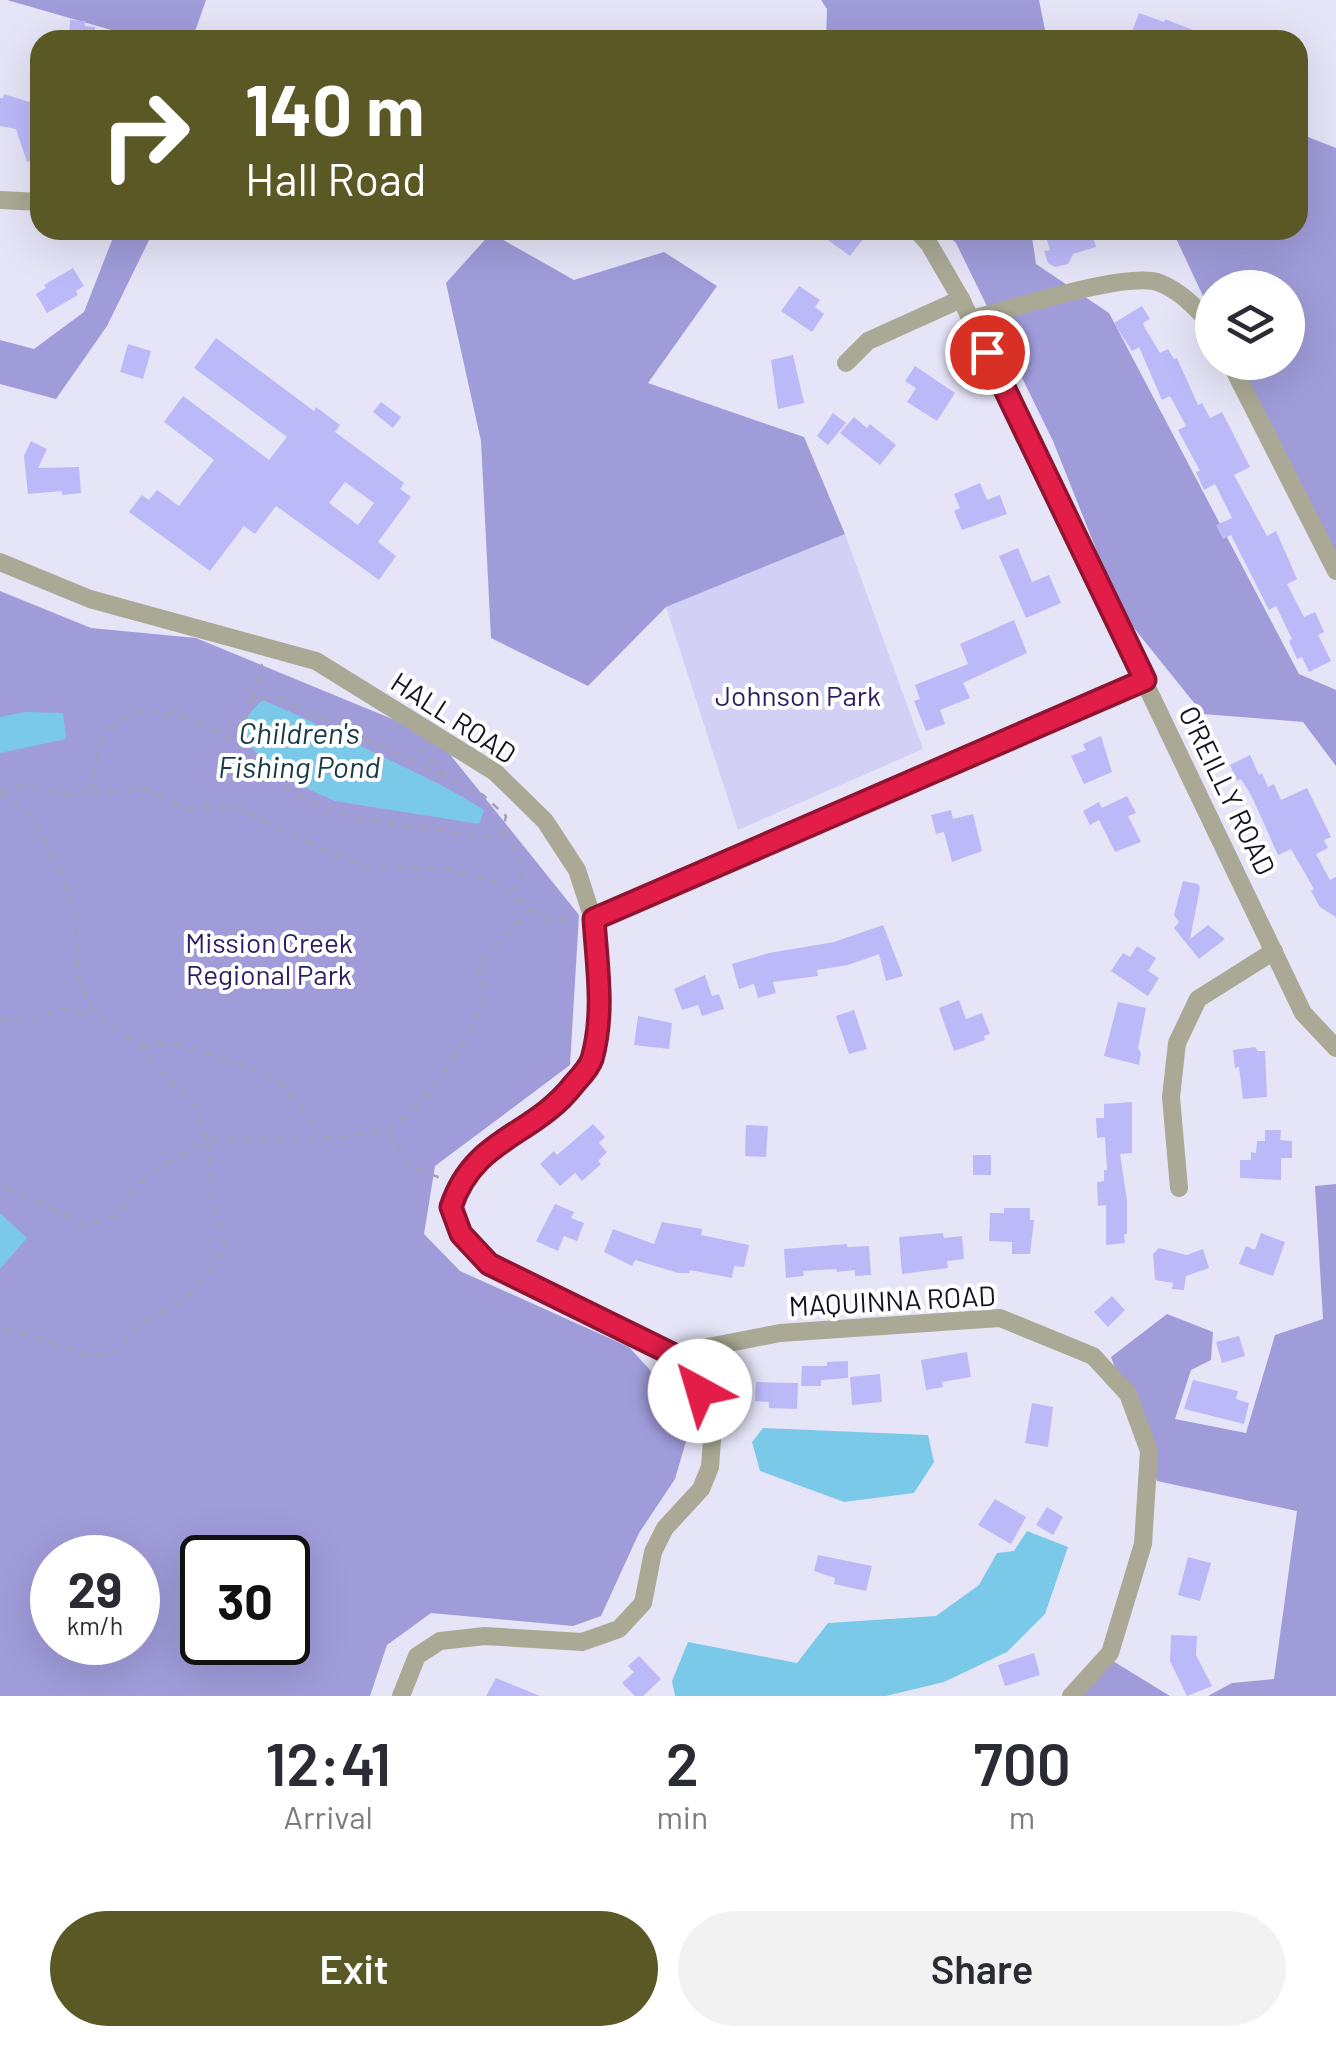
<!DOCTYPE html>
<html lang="en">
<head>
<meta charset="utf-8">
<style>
  :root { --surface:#fff; --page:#f2f2f3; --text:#2b2b33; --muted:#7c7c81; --accent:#5a5825 }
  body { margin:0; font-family:Barlow,sans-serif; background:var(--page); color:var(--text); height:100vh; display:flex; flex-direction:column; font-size:38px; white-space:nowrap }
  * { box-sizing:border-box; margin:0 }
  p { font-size:32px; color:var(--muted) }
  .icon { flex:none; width:55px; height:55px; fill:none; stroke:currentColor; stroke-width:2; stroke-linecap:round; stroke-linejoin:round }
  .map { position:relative; height:1696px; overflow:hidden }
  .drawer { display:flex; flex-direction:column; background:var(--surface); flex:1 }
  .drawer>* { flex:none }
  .hud { position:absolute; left:30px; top:30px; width:1278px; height:210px; border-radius:30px; box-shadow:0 10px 40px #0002; background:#5a5825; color:#fff; overflow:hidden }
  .controls { position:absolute; left:1195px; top:270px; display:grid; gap:20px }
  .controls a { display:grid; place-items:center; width:110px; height:110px; border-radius:50%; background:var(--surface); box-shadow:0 10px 40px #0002; font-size:50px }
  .speed { position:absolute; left:30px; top:1535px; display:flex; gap:20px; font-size:50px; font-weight:700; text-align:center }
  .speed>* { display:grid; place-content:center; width:130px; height:130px; border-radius:50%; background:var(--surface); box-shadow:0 10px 40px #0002; line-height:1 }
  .speed small { font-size:25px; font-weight:400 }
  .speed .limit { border:5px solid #111; border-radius:15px; background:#fff; color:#111 }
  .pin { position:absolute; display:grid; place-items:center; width:85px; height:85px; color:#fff; margin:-42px; border:5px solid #fff; border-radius:50%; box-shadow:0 2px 10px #0007 }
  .me { position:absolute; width:110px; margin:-55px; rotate:321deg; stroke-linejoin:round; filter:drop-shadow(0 0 8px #0008) }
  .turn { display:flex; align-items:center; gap:35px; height:210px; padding:0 50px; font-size:45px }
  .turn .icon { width:130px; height:130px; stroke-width:2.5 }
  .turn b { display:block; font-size:70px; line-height:85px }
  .eta { display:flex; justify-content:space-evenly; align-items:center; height:170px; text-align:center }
  .eta b { font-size:60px; font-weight:600; line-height:70px }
  .cta { display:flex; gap:20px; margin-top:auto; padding:20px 50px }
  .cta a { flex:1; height:115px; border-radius:60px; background:var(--accent); color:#fff; font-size:40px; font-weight:600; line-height:115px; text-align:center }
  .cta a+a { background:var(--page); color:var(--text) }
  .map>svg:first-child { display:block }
</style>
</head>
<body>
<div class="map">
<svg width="1336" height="1696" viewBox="0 0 1336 1696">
  <rect width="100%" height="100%" fill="#e6e5f8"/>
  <!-- green -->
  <path fill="#d2d0f5" d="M845,534L923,749L738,830L666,607Z"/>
  <!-- forest -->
  <g fill="#a09cda" fill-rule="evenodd">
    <path d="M7,0H206L192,40H146Z"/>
    <path d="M821,0H1039L1047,40H826L827,9Z"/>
    <path d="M1298,133L1336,148V571L1236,363L1288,362V288H1212V315L1172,230H1298Z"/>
    <path d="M116,230H154L107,326L56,399L0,384V340L34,349L84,312Z"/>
    <path d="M942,230H1031L1036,264L1109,313L1299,674L1336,690V766L1303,722L1203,714L1121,612L1053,441L956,243Z"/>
    <path d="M491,233L574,280L664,252L717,286L648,383L804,437L845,534L666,607L588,686L491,638L481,441L446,283Z"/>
    <path d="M0,591L91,628L196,638L436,737L579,915L570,1065L435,1166L424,1234L460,1271L629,1347L671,1393L687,1438L675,1479L639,1533L601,1616L573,1626L431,1613L387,1645L370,1696H0ZM52,1558H138V1642H52ZM202,1558H288V1642H202Z"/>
    <path d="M1336,1184V1696H1208L1232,1683L1274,1679L1297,1511L1157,1481L1111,1357L1167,1314L1213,1332L1211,1360L1191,1370L1175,1419L1246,1433L1275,1335L1323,1319L1315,1186Z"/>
    <path d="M1108,1658L1170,1696H1069Z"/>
  </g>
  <!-- water -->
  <g fill="#7bc9e9">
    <path d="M262,700C299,714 331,732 367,749C407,769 447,786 484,810L479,824L335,801L281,777L239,735L250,713Z"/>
    <path d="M25,712L63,713L66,739L0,753V717Z"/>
    <path d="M0,1213L27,1238L0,1269Z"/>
    <path d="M763,1428L928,1435L934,1462L914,1493L844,1502L760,1471L752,1442Z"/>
    <path d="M1027,1531L1068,1547L1045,1614L1007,1652L944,1682L886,1696H675L672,1681L688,1642L797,1663L828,1623L936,1616L979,1585L997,1553L1014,1551Z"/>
  </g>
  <!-- building -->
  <g fill="#bcb9f8" fill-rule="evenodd">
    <path d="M1139,13L1164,22L1165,19L1218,40H1129Z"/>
    <path d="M70,20L85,21V26L95,27L94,40H69Z"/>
    <path d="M4,94L36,104L31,129L40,126V157L27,162L16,129L0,126V98H3Z"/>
    <path d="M814,230H852L863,239L850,256Z"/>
    <path d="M1044,230H1091L1096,247L1073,254L1068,264L1055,267L1048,263L1044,251L1050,250Z"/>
    <path d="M73,268L84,286L76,291L78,295L47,313L36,294L46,288L44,285Z"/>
    <path d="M799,286L820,300L815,307L824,314L812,332L781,311Z"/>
    <path d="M1142,306L1150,319L1143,323L1145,328L1160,353L1168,349L1174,359L1177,358L1198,405L1202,403L1210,418L1222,412L1250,467L1234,475L1267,536L1276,531L1297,579L1287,584L1304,617L1315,612L1324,632L1318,635L1331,661L1309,672L1302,657L1297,659L1289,641L1292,639L1276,606L1269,610L1231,535L1223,539L1216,525L1232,518L1215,484L1204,490L1196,472L1200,471L1178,430L1186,426L1170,396L1162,400L1139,347L1132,351L1114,323Z"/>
    <path d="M216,338L314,411L316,407L340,425L335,432L404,483L400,489L411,497L378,542L396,556L379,580L276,506L255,534L244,526L210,571L129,512L142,495L149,500L157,490L179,506L214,460L164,422L183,396L269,460L287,437L194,368ZM345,482L374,503L358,525L329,503Z"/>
    <path d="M128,344L151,351L143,379L120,372Z"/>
    <path d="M793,355L804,403L778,409L771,360Z"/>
    <path d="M915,366L955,393L937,421L907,402L916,388L905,381Z"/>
    <path d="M381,402L401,417L393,428L373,412Z"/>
    <path d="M833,413L846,423L828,445L817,436Z"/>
    <path d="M854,417L867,428L870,424L896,445L880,465L840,433Z"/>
    <path d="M31,441L47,449L38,468L79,467L81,493L62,495V491L28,494L24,456Z"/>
    <path d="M980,483L987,500L1000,495L1007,514L962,530L954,511L960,508L954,494Z"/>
    <path d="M1018,548L1032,582L1049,575L1061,603L1026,618L999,556Z"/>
    <path d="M1014,620L1027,653L963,683L970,698L940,710L945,724L926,731L914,701L920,699L915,685L968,664L960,644Z"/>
    <path d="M1101,736L1112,772L1084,784L1071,756L1086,750L1083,744Z"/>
    <path d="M1250,755L1259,775L1262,773L1268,787L1274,784L1281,800L1307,788L1331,837L1324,840L1328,848L1316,854L1330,880L1336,877V917L1320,907L1311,891L1314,889L1291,849L1278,855L1252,797L1241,779L1237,781L1230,765Z"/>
    <path d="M1127,796L1136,813L1128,816L1141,842L1115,852L1099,820L1090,825L1083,811L1099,802L1102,808Z"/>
    <path d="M951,810L953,819L973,814L982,851L952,862L944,832L936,834L931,815Z"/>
    <path d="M1183,881L1198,884L1200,888L1190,939L1208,925L1225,939L1199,959L1174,928L1179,922L1174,915Z"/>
    <path d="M883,925L903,976L886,981L879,954L848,965L817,970L818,976L773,982L776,993L758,998L754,984L739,989L732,964L769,953L834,942Z"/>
    <path d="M1137,946L1156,958L1148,971L1159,978L1148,996L1111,971L1123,953L1130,957Z"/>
    <path d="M705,975L712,996L719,994L724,1009L702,1016L698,1005L682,1010L674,989Z"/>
    <path d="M959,1000L966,1019L982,1013L990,1034L984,1036L985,1040L954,1051L939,1008Z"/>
    <path d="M1118,1002L1146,1008L1138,1048L1141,1053L1139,1065L1104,1056Z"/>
    <path d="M854,1010L867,1049L849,1054L836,1016Z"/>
    <path d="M638,1016L672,1023L669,1049L634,1045Z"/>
    <path d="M1255,1047L1258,1051H1265L1267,1097L1243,1099L1239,1067L1235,1068L1233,1050Z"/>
    <path d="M1132,1102V1153L1120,1154L1127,1201V1234H1124L1125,1243L1106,1245V1205L1098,1206L1097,1182L1104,1181V1170H1107L1105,1137L1097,1138L1096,1118H1104V1104Z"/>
    <path d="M593,1124L605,1137L599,1143L607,1152L598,1161L601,1164L582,1181L575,1173L560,1186L540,1164L554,1151L557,1155Z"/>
    <path d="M746,1125L768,1126L766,1157L745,1156Z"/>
    <path d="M1265,1130H1281L1280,1140L1292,1141V1158H1281V1180L1240,1178V1160H1251V1152L1256,1153L1257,1141H1265Z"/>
    <rect x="973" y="1155" width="18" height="20"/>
    <path d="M555,1204L574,1212L571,1218L584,1223L577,1241L564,1236L558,1251L536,1241Z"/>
    <path d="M1004,1208H1030V1220H1034L1030,1254H1012V1242L989,1241L990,1213H1004Z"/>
    <path d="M662,1222L702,1229L701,1235L749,1245L744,1267L734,1266L732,1278L690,1270L689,1273H678L635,1260L632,1266L604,1252L613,1229L654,1244Z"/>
    <path d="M943,1233L944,1238L962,1236L964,1259L947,1261L948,1268L902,1274L899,1237Z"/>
    <path d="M1261,1233L1285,1242L1273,1276L1239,1264L1246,1246L1255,1250Z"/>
    <path d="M847,1244V1247L869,1246L871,1275L855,1276V1270L837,1272L836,1269L803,1271L804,1276L786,1278L784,1249Z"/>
    <path d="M1159,1248L1187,1255L1203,1249L1209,1268L1186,1276L1184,1290L1172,1289L1173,1283L1155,1280L1153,1254Z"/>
    <path d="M1112,1296L1125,1310L1108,1327L1094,1312Z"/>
    <path d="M1239,1336L1245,1356L1222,1363L1216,1342Z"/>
    <path d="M967,1352L971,1377L942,1382L943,1387L926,1390L921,1360Z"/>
    <path d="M848,1361V1378L821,1380V1386H801L802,1366H827V1362Z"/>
    <path d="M880,1374L882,1402L852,1405L850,1377Z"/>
    <path d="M1193,1380L1238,1391L1236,1399L1249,1403L1244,1424L1184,1409Z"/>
    <path d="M756,1382L798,1383L797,1409L769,1408V1402L755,1401Z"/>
    <path d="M1032,1403L1053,1407L1048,1447L1025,1443Z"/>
    <path d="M995,1499L1026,1517L1011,1544L978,1525Z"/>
    <path d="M1047,1507L1063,1517L1053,1535L1036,1525Z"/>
    <path d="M818,1555L872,1566L866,1591L834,1584L835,1578L814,1571Z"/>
    <path d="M1188,1557L1211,1563L1200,1601L1178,1595Z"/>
    <path d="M1171,1635L1197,1636L1196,1655L1212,1686L1187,1696L1170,1661Z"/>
    <path d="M1034,1653L1040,1675L1005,1686L998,1665Z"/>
    <path d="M639,1656L661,1679L643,1696H635L622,1683L634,1672L628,1666Z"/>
    <path d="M496,1678L540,1696H486Z"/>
  </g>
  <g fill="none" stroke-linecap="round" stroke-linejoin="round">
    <!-- path -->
    <g stroke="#a2a1b3" stroke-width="2.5" stroke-dasharray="8 8" stroke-linecap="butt">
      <path d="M253,699L262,664"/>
      <path d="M418,746L447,777"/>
      <path d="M0,790L26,785L61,794L146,789L187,809L234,806L322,849L367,866L448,869L492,880L531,909L480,961L479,973L487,999C465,1039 431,1104 391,1127C367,1142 241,1139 207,1139L214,1205L224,1244L213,1268L188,1297L144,1322L111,1354L90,1356L0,1326"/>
      <path d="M89,792C94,774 97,745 108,731C141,690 197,721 233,739"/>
      <path d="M0,794L29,812L60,866L76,919L78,975L93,1014L141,1046L163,1075L192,1101L207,1139L145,1178L117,1215L88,1225L0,1185"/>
      <path d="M503,830L496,838L353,818L300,797L259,766L235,740L252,700L279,698L483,795L506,816L503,830C519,847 522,859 521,882L511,890"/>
      <path d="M532,909L550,919H577"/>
      <path d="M0,1019L31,1021L63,1008L92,1014"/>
      <path d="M142,1046L168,1043L202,1051L269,1076L287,1087L320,1135"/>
      <path d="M389,1131L408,1165L443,1179"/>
    </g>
    <!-- minor -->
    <g stroke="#a9a995" stroke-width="18">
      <path d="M0,200L40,202"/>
      <path d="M916,230L929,244L961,299L1303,1013L1336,1048"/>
      <path d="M971,319C1009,310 1128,270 1160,283C1182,292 1198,309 1212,327"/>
      <path d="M1230,362L1336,571"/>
      <path d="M846,363L868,341L961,299"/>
      <path d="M0,562L90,599L316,661L495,772L545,821L577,870L593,919L600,1008L591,1063L558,1106L486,1152L460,1180L451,1207L461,1234L489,1264L672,1354L700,1391L712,1440L710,1467L701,1489L665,1528L653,1552L643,1603L619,1629L582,1642L485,1636L440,1641L417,1656L401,1696"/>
      <path d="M593,919L1145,681"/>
      <path d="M1179,1188L1171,1097L1177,1043L1198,999L1274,951"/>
      <path d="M672,1354L780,1333L1000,1318L1093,1356L1128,1394L1149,1451L1143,1544L1110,1653L1071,1696"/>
    </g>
  </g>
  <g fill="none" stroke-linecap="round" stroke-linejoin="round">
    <defs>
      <path id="route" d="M700,1391L672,1354L489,1264L461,1234L451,1207C474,1137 533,1137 574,1084C581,1076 589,1068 592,1059C605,1013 597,966 594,919L1145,680L987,352"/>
    </defs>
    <!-- route casing -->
    <use href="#route" stroke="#92132f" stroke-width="25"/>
    <!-- route -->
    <use href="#route" stroke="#e11d48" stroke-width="18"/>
  </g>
  <g text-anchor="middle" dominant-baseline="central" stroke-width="8" stroke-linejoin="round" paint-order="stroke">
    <!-- park labels -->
    <g font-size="28" fill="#2d1d65" stroke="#fff">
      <text x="798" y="695">Johnson Park</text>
      <text x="269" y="942">Mission Creek<tspan x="269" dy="32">Regional Park</tspan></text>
    </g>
    <!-- street labels -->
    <g font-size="28" fill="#141323" stroke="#fff">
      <text transform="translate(454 717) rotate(33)">HALL ROAD</text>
      <text transform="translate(1228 790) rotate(64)">O'REILLY ROAD</text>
      <text transform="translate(892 1300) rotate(-3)">MAQUINNA ROAD</text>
    </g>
    <!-- water labels -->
    <g font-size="30" font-style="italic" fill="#173a48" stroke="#fff">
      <text x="299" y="732">Children's<tspan x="299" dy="34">Fishing Pond</tspan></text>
    </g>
  </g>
</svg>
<div class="controls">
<a><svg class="icon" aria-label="layers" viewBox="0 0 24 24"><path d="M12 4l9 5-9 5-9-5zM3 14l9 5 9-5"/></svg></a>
</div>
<div class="speed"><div>29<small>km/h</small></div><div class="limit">30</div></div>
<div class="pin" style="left:987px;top:352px;background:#d93025"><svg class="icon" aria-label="arrive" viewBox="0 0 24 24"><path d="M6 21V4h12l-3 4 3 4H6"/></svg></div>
<svg class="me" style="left:700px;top:1391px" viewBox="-20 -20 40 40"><circle r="19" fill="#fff"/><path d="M0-13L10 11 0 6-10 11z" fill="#e11d48"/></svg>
<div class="hud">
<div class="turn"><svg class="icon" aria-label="right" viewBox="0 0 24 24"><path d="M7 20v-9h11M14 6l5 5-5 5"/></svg><div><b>140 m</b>Hall Road</div></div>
</div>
</div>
<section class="drawer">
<div class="eta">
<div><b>12:41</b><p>Arrival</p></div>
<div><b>2</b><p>min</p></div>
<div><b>700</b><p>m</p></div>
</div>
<div class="cta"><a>Exit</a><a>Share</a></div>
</section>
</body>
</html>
